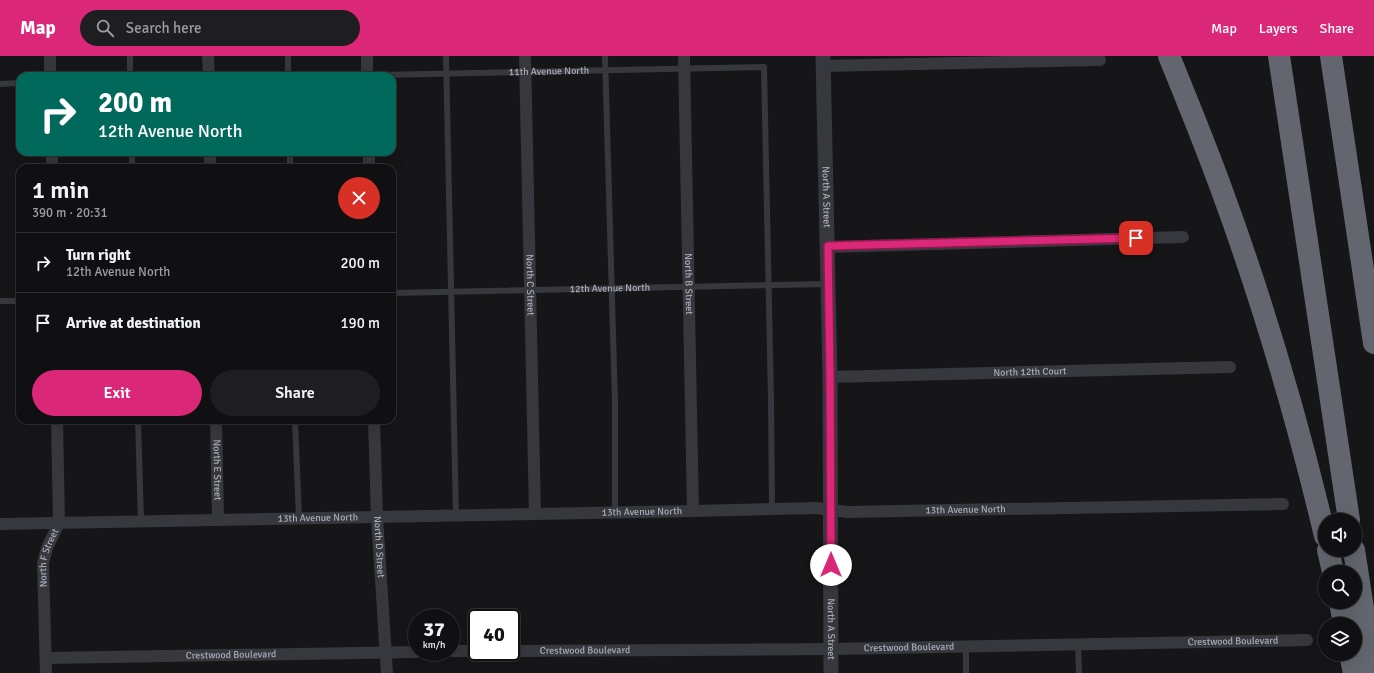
<!DOCTYPE html>
<html lang="en">
<head>
<meta charset="utf-8">
<style>
  :root { --surface:#101012; --page:#1e1e20; --text:#f1f3f6; --muted:#9c9d9f; --line:#303032; --accent:#db2777 }
  body { margin:0; font-family:Signika,sans-serif; background:var(--page); color:var(--text); height:100vh; display:flex; flex-direction:column; font-size:15px; white-space:nowrap }
  * { box-sizing:border-box; margin:0 }
  p { font-size:13px; color:var(--muted) }
  .icon { flex:none; width:22px; height:22px; fill:none; stroke:currentColor; stroke-width:2; stroke-linecap:round; stroke-linejoin:round }
  .map { position:relative; flex:1; overflow:hidden }
  .side { position:absolute; left:16px; top:108px; width:380px; height:260px; display:flex; flex-direction:column; background:var(--surface); border-radius:12px; box-shadow:0 4px 16px #0002,0 0 0 1px var(--line) }
  .side>* { flex:none }
  .banner { position:absolute; left:16px; top:16px; width:380px; height:84px; border-radius:12px; box-shadow:0 4px 16px #0002,0 0 0 1px var(--line); background:#00695c; color:#fff; overflow:hidden }
  .tools { position:absolute; left:1318px; top:457px; display:grid; gap:8px }
  .tools a { display:grid; place-items:center; width:44px; height:44px; border-radius:50%; background:var(--surface); box-shadow:0 4px 16px #0002,0 0 0 1px var(--line); font-size:20px }
  .speed { position:absolute; left:408px; top:553px; display:flex; gap:8px; font-size:20px; font-weight:700; text-align:center }
  .speed>* { display:grid; place-content:center; width:52px; height:52px; border-radius:50%; background:var(--surface); box-shadow:0 4px 16px #0002,0 0 0 1px var(--line); line-height:1 }
  .speed small { font-size:10px; font-weight:400 }
  .speed .limit { border:2px solid #111; border-radius:6px; background:#fff; color:#111 }
  .pin { position:absolute; display:grid; place-items:center; width:34px; height:34px; color:#fff; margin:-17px; border-radius:8px; box-shadow:0 2px 6px #0006 }
  .me { position:absolute; width:44px; margin:-22px; rotate:0deg; stroke-linejoin:round; filter:drop-shadow(0 0 3px #0008) }
  .turn { display:flex; align-items:center; gap:14px; height:84px; padding:0 16px; font-size:18px }
  .turn .icon { width:52px; height:52px; stroke-width:2.5 }
  .turn b { display:block; font-size:28px; line-height:34px }
  .round { display:grid; place-items:center; flex:none; width:42px; height:42px; border-radius:21px; background:var(--page) }
  .summary { display:flex; align-items:center; justify-content:space-between; height:68px; padding:0 16px }
  h1 { font-size:24px; font-weight:600; line-height:30px }
  .button { display:flex; gap:8px; margin-top:auto; padding:8px 16px }
  .button a { flex:1; height:46px; border-radius:24px; background:var(--accent); color:#fff; font-size:16px; font-weight:600; line-height:46px; text-align:center }
  .button a+a { background:var(--page); color:var(--text) }
  ul { padding:0; list-style:none }
  li { display:flex; align-items:center; gap:12px; height:60px; padding:0 16px; border-top:1px solid var(--line) }
  li div { flex:1 }
  li b { display:block; font-size:15px }
  li em { font-style:normal }
  header { display:flex; align-items:center; gap:24px; box-sizing:border-box; height:56px; padding:0 20px; background:var(--accent); color:#fff }
  header strong { font-size:19px }
  nav { display:flex; gap:22px; margin-inline-start:auto; font-size:14px }
  .search { width:280px; height:36px; background:var(--page); display:flex; align-items:center; gap:10px; box-sizing:border-box; padding:0 14px; border-radius:22px; color:var(--muted); font-size:15px }
  .map>svg:first-child { display:block }
</style>
</head>
<body>
<header>
<strong>Map</strong>
<div class="search"><svg class="icon" aria-label="search" viewBox="0 0 24 24"><circle cx="10" cy="10" r="6"/><path d="M15 15l6 6"/></svg>Search here</div>
<nav><a>Map</a><a>Layers</a><a>Share</a></nav>
</header>
<div class="map">
<svg width="1374" height="617" viewBox="0 0 1374 617">
  <rect width="100%" height="100%" fill="#161618"/>
  <g fill="none" stroke-linecap="round" stroke-linejoin="round">
    <!-- service -->
    <g stroke="#37383d" stroke-width="6">
      <path d="M130,0V20"/>
      <path d="M288,0V20"/>
      <path d="M446,0L456,460"/>
      <path d="M605,0L615,346V457"/>
      <path id="s1" d="M333,20L764,11L771,345L772,453"/>
      <path d="M0,28L20,27"/>
      <path d="M132,96V112"/>
      <path d="M290,96V112"/>
      <path id="s2" d="M392,237L828,228"/>
      <path d="M0,245H20"/>
      <path d="M138,364L141,465"/>
      <path d="M295,364L299,462"/>
      <path d="M1078,589L1079,617"/>
      <path d="M966,591V617"/>
    </g>
    <!-- minor -->
    <g stroke="#37383d" stroke-width="12">
      <path d="M50,0V20"/>
      <path d="M208,0L209,20"/>
      <path d="M367,0V20"/>
      <path id="s3" d="M525,0L535,458"/>
      <path id="s4" d="M684,0L693,455"/>
      <path d="M823,10L1100,4"/>
      <path d="M52,96V112"/>
      <path d="M210,96V112"/>
      <path d="M369,96V112"/>
      <path d="M827,191L1183,181"/>
      <path id="s5" d="M830,321L1230,311"/>
      <path id="s6" d="M216,364L218,464"/>
      <path id="s7" d="M374,364L377,461L387,617"/>
      <path id="s8" d="M0,468L693,455L816,452L848,456L1283,448"/>
      <path d="M451,595H477"/>
      <path id="s9" d="M511,595L831,593L1307,584"/>
      <path id="s10" d="M46,602L417,596"/>
      <path id="s11" d="M46,617L43,507L47,492L59,467L57,364"/>
    </g>
    <!-- tertiary -->
    <path stroke="#37383d" stroke-width="15" id="s12" d="M823,0L830,321L831,617"/>
    <!-- motorway -->
    <g stroke="#63666e" stroke-width="22">
      <path d="M1169,0C1187,44 1205,88 1221,132C1263,246 1297,362 1325,480"/>
      <path d="M1279,0L1349,464"/>
      <path d="M1331,0L1374,287"/>
      <path d="M1328,494L1333,516"/>
      <path d="M1354,494L1373,617"/>
      <path d="M1340,546L1344,568"/>
      <path d="M1350,598L1354,617"/>
    </g>
  </g>
  <g fill="none" stroke-linecap="round" stroke-linejoin="round">
    <defs>
      <path id="route" d="M831,509L830,321L828,190L1136,182"/>
    </defs>
    <!-- route casing -->
    <use href="#route" stroke="#8e194d" stroke-width="10"/>
    <!-- route -->
    <use href="#route" stroke="#db2777" stroke-width="7"/>
  </g>
  <g text-anchor="middle" dominant-baseline="central" stroke-width="3" stroke-linejoin="round" paint-order="stroke">
    <!-- street labels -->
    <g font-size="10" fill="#a8adb8" stroke="#111113">
      <text stroke="none"><textPath href="#s1" startOffset="216">11th Avenue North</textPath></text>
      <text stroke="none"><textPath href="#s12" startOffset="141">North A Street</textPath></text>
      <text stroke="none"><textPath href="#s4" startOffset="228">North B Street</textPath></text>
      <text stroke="none"><textPath href="#s3" startOffset="229">North C Street</textPath></text>
      <text stroke="none"><textPath href="#s2" startOffset="218">12th Avenue North</textPath></text>
      <text stroke="none"><textPath href="#s5" startOffset="200">North 12th Court</textPath></text>
      <text stroke="none"><textPath href="#s6" startOffset="50">North E Street</textPath></text>
      <text stroke="none"><textPath href="#s8" startOffset="966">13th Avenue North</textPath></text>
      <text stroke="none"><textPath href="#s8" startOffset="642">13th Avenue North</textPath></text>
      <text stroke="none"><textPath href="#s8" startOffset="318">13th Avenue North</textPath></text>
      <text stroke="none"><textPath href="#s7" startOffset="127">North D Street</textPath></text>
      <text stroke="none"><textPath href="#s11" startOffset="116">North F Street</textPath></text>
      <text stroke="none"><textPath href="#s12" startOffset="573">North A Street</textPath></text>
      <text stroke="none"><textPath href="#s9" startOffset="722">Crestwood Boulevard</textPath></text>
      <text stroke="none"><textPath href="#s9" startOffset="398">Crestwood Boulevard</textPath></text>
      <text stroke="none"><textPath href="#s9" startOffset="74">Crestwood Boulevard</textPath></text>
      <text stroke="none"><textPath href="#s10" startOffset="185">Crestwood Boulevard</textPath></text>
    </g>
  </g>
</svg>
<div class="tools">
<a><svg class="icon" aria-label="sound" viewBox="0 0 24 24"><path d="M4 9h4l5-4v14l-5-4H4zM17 9q2 3 0 6"/></svg></a>
<a><svg class="icon" aria-label="search" viewBox="0 0 24 24"><circle cx="10" cy="10" r="6"/><path d="M15 15l6 6"/></svg></a>
<a><svg class="icon" aria-label="layers" viewBox="0 0 24 24"><path d="M12 4l9 5-9 5-9-5zM3 14l9 5 9-5"/></svg></a>
</div>
<div class="speed"><div>37<small>km/h</small></div><div class="limit">40</div></div>
<div class="pin" style="left:1136px;top:182px;background:#d93025"><svg class="icon" aria-label="arrive" viewBox="0 0 24 24"><path d="M6 21V4h12l-3 4 3 4H6"/></svg></div>
<svg class="me" style="left:831px;top:509px" viewBox="-20 -20 40 40"><circle r="19" fill="#fff"/><path d="M0-13L10 11 0 6-10 11z" fill="#db2777"/></svg>
<div class="banner">
<div class="turn"><svg class="icon" aria-label="right" viewBox="0 0 24 24"><path d="M7 20v-9h11M14 6l5 5-5 5"/></svg><div><b>200 m</b>12th Avenue North</div></div>
</div>
<section class="side">
<div class="summary"><div><h1>1 min</h1><p>390 m · 20:31</p></div><a class="round" style="background:#d93025;color:#fff"><svg class="icon" aria-label="close" viewBox="0 0 24 24"><path d="M6 6l12 12M18 6L6 18"/></svg></a></div>
<ul>
<li><svg class="icon" aria-label="right" viewBox="0 0 24 24"><path d="M7 20v-9h11M14 6l5 5-5 5"/></svg><div><b>Turn right</b><p>12th Avenue North</p></div><em>200 m</em></li>
<li><svg class="icon" aria-label="arrive" viewBox="0 0 24 24"><path d="M6 21V4h12l-3 4 3 4H6"/></svg><div><b>Arrive at destination</b></div><em>190 m</em></li>
</ul>
<div class="button"><a>Exit</a><a>Share</a></div>
</section>
</div>
</body>
</html>
